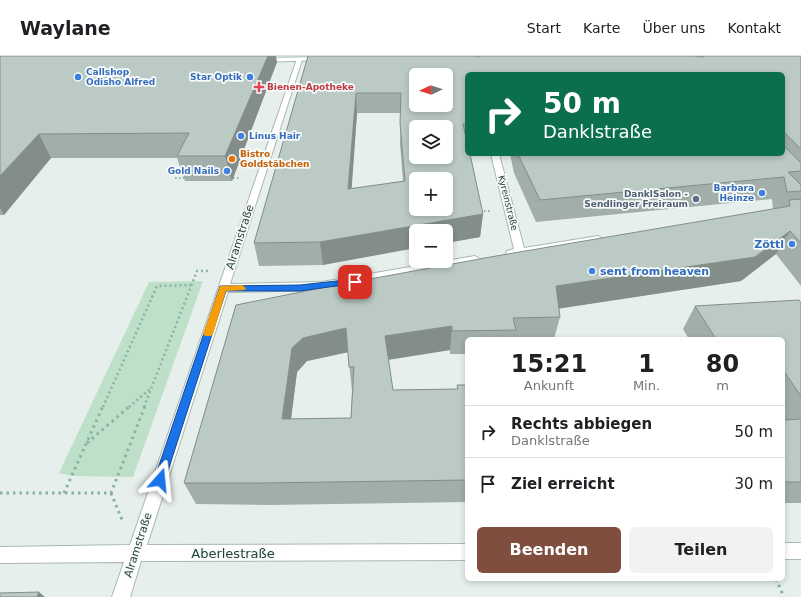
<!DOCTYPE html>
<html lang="de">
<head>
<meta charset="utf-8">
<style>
  :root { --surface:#fff; --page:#f2f2f2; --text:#202124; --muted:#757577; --line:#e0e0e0; --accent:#7f4e3f }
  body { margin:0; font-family:"DejaVu Sans",sans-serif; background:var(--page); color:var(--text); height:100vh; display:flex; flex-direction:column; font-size:15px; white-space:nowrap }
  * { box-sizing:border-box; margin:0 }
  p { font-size:13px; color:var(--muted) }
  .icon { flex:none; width:22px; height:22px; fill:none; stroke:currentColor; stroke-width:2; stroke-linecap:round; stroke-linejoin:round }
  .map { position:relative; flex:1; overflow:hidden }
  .side { position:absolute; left:465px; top:281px; width:320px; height:244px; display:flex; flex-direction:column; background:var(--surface); border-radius:6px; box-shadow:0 2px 6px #0003 }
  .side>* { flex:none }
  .top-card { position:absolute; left:465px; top:16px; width:320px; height:84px; border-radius:6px; box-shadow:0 2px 6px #0003; background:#0b6e4f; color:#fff; overflow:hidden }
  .needle { width:26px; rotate:266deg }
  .tools { position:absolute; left:409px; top:12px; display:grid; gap:8px }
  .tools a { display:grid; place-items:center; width:44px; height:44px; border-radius:6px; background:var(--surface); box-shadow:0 2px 6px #0003; font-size:20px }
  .pin { position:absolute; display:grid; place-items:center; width:34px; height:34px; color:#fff; margin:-17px; border-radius:8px; box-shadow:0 2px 6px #0006 }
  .me { position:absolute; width:44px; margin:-22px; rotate:18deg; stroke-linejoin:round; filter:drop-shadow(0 0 3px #0008) }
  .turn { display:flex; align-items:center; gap:14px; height:84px; padding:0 12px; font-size:18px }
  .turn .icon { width:52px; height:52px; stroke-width:2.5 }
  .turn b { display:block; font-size:28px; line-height:34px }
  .eta { display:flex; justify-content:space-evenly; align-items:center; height:68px; text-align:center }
  .eta b { font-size:24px; font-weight:600; line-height:28px }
  .primary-button { display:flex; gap:8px; margin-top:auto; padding:8px 12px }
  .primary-button a { flex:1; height:46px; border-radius:6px; background:var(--accent); color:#fff; font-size:16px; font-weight:600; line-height:46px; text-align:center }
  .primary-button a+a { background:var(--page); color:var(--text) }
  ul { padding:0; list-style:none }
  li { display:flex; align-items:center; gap:12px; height:52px; padding:0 12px; border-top:1px solid var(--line) }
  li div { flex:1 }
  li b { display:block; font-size:15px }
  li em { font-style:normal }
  header { display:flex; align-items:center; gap:24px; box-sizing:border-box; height:56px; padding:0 20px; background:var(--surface); border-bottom:1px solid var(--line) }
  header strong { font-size:19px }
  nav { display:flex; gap:22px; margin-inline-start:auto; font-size:14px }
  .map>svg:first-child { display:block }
</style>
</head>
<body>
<header>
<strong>Waylane</strong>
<nav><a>Start</a><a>Karte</a><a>Über uns</a><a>Kontakt</a></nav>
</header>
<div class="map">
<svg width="801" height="541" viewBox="0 0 801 541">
  <rect width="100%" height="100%" fill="#e6efeb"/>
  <!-- green -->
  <path fill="#bfe0c8" d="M203,225L133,421L72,420L59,417L149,226Z"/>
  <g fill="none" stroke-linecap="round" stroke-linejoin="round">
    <defs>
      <g id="street">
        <path d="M297,3L302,4L230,228L322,226L475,200L480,203L475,206L322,234L228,236L147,489L467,488V504L141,505L130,541H112L124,506L0,507V491L130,489Z"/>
        <path d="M491,98H499L524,192L598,180L603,183L602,185L520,199H507L506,197L507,195L514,193Z"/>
        <rect x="783" y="487" width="18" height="16"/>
      </g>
      <path id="secondary" d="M323,1L326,3L325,4L261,6L258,4L261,2Z"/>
    </defs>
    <!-- street casing -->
    <use href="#street" stroke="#a8b8b2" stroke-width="2"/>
    <!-- secondary casing -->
    <use href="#secondary" stroke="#a4bbb3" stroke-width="2"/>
    <!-- path-far2 -->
    <g stroke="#86b3a5" stroke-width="2" stroke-dasharray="1.5 2.5" stroke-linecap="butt">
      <path d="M175,122H186"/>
      <path d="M233,122H241"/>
      <path d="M480,155H491"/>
    </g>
    <!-- path-far1 -->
    <g stroke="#86b3a5" stroke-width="2.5" stroke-dasharray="2 3" stroke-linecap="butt">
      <path d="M103,351L157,230L191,229"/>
      <path d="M129,351L150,333"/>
      <path d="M144,351L197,215H209"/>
    </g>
    <!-- path -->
    <g stroke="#86b3a5" stroke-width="3" stroke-dasharray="2.5 4" stroke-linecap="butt">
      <path d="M87,387L130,350"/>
      <path d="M0,437H111L145,350"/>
      <path d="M64,437L103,350"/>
      <path d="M111,437L123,466"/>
      <path d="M776,523L784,541"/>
    </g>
    <!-- street -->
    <use href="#street" fill="#fff" fill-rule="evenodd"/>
    <!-- secondary -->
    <use href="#secondary" fill="#fff" fill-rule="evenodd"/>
  </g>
  <!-- wall -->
  <g fill="#a1aea9" fill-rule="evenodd">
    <path d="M0,0L277,6L232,125H185L177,102H51L4,159H0Z"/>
    <path d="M308,0L479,1V0H801V128H800L801,129V230L776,198L741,225L559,252L560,261L554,283H467V298H450V294L388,304L393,334L457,333V329H467V446L269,449L196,448L184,427L236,249L773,153L772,143L536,166L514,117L510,98H783V18H467V98L483,158L480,181L446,187V175L323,209L259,210L254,187ZM357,57H401L400,88L403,125L351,133ZM348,296L352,335L351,362L291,363L297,316L307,305Z"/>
    <path d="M801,247V447H783V283H689L683,273L695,250Z"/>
  </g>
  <!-- shaded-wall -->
  <g fill="#838d89">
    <path d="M268,0H276L277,6L232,125L225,100Z"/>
    <path d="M356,37L357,57L350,156L348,133Z"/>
    <path d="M39,78L51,102L4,159L0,152V120Z"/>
    <path d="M483,158L480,181L446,187V175H416V192L323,209L320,186Z"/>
    <path d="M790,175L776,198L741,225L550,254L556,230Z"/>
    <path d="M452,270L450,294L386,304L385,280Z"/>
    <path d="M346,272L349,296L307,305L297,316L288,386L282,363L292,292L303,282Z"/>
    <path d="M39,536L45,541H37Z"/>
  </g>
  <!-- building -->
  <g fill="#bbcac4" stroke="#838d89" fill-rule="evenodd">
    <path d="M0,0H268L225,100H177L189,77L39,78L0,120Z"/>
    <path d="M308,0H474L479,1L480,0H694L703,1L704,0H801V93L784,76H783V18H467V68H463L467,86V98H470L483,158L320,186L254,187ZM416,19H446V49H416ZM356,37H401L400,67L405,125L348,133ZM416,71H446V101H416ZM416,123H446V153H416Z"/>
    <path d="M783,89L801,107V115L788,116L801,129V135L787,136L784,121L540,144L518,98H783Z"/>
    <path d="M801,143V187L790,175L755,201L556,230L560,261L513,262L516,274L452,275V270L385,280L393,334L458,333L457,329H467V424L262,427H184L236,249L326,231L496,200L790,150L789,144ZM346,272L349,311H354L351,362L282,363L292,292L303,282Z"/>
    <path d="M799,244L801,247V340L783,314V283H716L695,250Z"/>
    <path d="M801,363V426H783V364Z"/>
    <path d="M39,536L37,541H0V537Z"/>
  </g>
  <!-- route -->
  <path fill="#1a73e8" stroke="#114b97" d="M355,223L359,226L358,227L300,235H226L165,424L164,427L160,429L156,427L154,424L220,230L300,229Z"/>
  <!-- slow -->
  <path fill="#f59e0b" d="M242,229L246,232L245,234L226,235L213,278L211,280H205L203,278L220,230Z"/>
  <!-- markers -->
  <g fill="#3f7fe0" stroke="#f7fbf9" stroke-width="1.5">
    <circle cx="78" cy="21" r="4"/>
    <circle cx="250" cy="21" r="4"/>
    <circle cx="241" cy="80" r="4"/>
    <circle cx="227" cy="115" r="4"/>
    <circle cx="762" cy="137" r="4"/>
    <circle cx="792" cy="188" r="4"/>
    <circle cx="592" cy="215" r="4"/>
  </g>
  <path fill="#e0444e" stroke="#f7fbf9" stroke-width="1.5" d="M257 25h4v4h4v4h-4v4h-4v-4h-4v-4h4z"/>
  <circle fill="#e8710a" stroke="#f7fbf9" stroke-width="1.5" cx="232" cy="103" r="4"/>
  <circle fill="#5c6f8a" stroke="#f7fbf9" stroke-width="1.5" cx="696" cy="143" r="4"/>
  <g text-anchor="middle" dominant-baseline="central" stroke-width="3.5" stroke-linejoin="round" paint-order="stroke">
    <!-- far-shop labels -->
    <g font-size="9" font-weight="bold" fill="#366cbe" stroke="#f7fbf9" text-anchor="end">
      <text x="86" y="16" text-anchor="start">Callshop<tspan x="86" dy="10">Odisho Alfred</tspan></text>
      <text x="242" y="21">Star Optik</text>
      <text x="249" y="80" text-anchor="start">Linus Hair</text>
      <text x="219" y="115">Gold Nails</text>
      <text x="754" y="132">Barbara<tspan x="754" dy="10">Heinze</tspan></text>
    </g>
    <!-- far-health labels -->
    <g font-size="9" font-weight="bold" fill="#be3a42" stroke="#f7fbf9" text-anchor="start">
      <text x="267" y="31">Bienen-Apotheke</text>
    </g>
    <!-- far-food labels -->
    <g font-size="9" font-weight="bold" fill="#c56008" stroke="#f7fbf9" text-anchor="start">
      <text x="240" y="98">Bistro<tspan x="240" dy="10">Goldstäbchen</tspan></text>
    </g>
    <!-- far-service labels -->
    <g font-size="9" font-weight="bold" fill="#4e5e75" stroke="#f7fbf9" text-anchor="end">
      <text x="688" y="138">DanklSalon -<tspan x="688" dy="10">Sendlinger Freiraum</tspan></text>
    </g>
    <!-- far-street labels -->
    <g font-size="9" fill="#24423a" stroke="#f7fbf9">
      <text transform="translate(508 147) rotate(76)">Kyreinstraße</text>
    </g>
    <!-- street labels -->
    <g font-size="11" fill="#24423a" stroke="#f7fbf9">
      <text transform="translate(240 181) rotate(-72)">Alramstraße</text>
      <text transform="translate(138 489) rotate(-72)">Alramstraße</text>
    </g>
    <!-- shop labels -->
    <g font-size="11" font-weight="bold" fill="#366cbe" stroke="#f7fbf9" text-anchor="end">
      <text x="784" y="188">Zöttl</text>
      <text x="600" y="215" text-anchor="start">sent from heaven</text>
    </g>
    <!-- near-street labels -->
    <g font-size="13" fill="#24423a" stroke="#f7fbf9">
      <text x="233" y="497">Aberlestraße</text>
    </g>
  </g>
</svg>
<div class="tools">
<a><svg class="needle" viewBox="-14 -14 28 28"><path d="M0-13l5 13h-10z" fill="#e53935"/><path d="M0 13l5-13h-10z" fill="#757577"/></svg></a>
<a><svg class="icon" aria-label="layers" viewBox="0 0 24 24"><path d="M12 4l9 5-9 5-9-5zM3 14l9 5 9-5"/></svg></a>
<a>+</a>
<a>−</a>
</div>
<div class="pin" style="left:355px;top:226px;background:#d93025"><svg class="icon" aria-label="arrive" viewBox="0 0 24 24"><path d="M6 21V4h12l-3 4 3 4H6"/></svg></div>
<svg class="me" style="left:160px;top:424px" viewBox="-20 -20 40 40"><path d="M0-17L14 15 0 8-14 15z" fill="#1a73e8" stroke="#fff" stroke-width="4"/></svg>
<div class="top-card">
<div class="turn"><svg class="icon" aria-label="right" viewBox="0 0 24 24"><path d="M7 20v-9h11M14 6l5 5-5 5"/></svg><div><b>50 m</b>Danklstraße</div></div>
</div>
<section class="side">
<div class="eta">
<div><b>15:21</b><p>Ankunft</p></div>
<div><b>1</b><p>Min.</p></div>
<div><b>80</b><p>m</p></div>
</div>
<ul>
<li><svg class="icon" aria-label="right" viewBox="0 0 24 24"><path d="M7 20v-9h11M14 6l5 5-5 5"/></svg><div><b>Rechts abbiegen</b><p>Danklstraße</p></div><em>50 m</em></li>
<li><svg class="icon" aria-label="arrive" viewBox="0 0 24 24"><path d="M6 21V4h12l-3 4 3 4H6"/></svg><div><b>Ziel erreicht</b></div><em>30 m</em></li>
</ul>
<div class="primary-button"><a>Beenden</a><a>Teilen</a></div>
</section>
</div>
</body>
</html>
